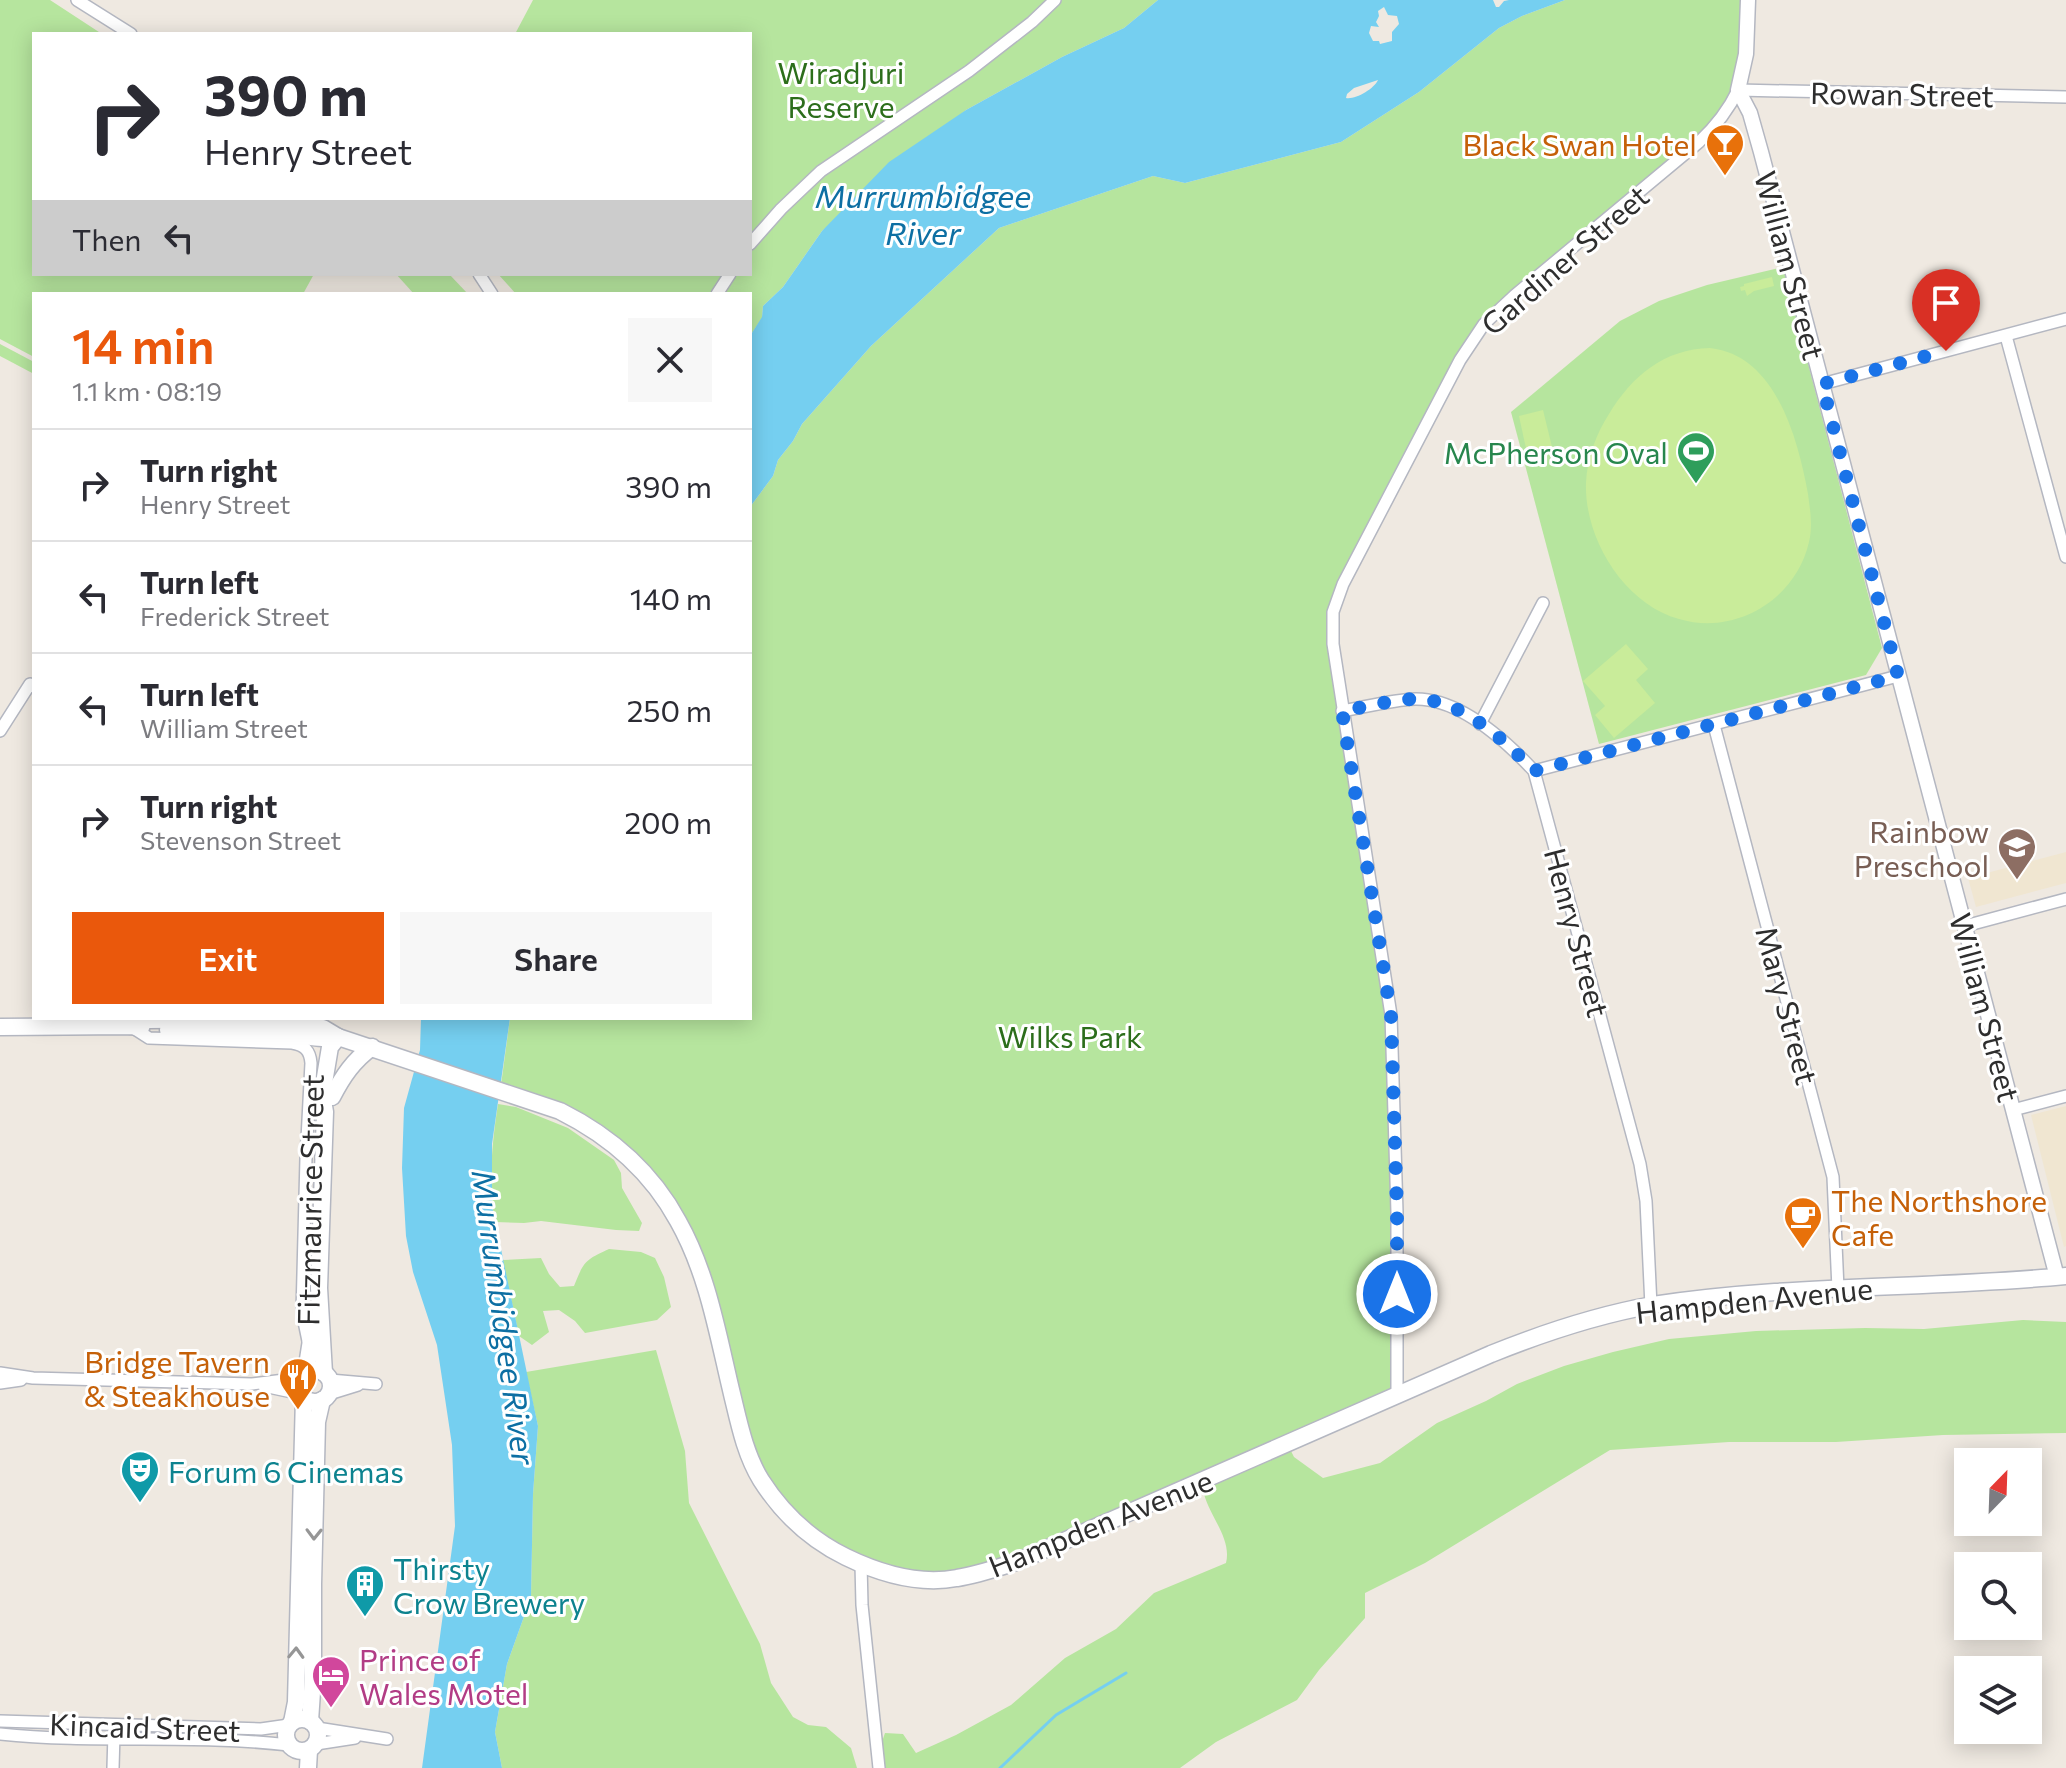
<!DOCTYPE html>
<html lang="en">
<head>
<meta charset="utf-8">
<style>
  :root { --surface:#fff; --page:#f7f7f7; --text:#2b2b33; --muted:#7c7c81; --line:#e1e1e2; --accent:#ea580c }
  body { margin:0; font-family:Commissioner,sans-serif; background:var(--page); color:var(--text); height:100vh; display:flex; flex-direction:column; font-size:30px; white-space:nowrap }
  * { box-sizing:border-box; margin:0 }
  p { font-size:26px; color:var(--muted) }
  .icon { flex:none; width:44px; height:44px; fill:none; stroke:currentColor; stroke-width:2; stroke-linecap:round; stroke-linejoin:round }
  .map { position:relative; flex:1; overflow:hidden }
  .drawer { position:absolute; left:32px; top:292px; width:720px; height:728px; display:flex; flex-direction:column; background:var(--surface); border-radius:0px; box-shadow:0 4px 20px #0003 }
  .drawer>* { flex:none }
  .guide { position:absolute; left:32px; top:32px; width:720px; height:244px; border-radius:0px; box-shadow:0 4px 20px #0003; background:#fff; color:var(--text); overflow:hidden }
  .needle { width:52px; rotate:23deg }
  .controls { position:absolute; left:1954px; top:1448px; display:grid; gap:16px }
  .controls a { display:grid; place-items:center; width:88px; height:88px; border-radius:0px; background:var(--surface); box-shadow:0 4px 20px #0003; font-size:40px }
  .pin { position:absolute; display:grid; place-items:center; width:68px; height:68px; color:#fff; margin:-82px -34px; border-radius:50% 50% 50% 0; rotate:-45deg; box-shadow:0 0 8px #0007 }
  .pin .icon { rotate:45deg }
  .me { position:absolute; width:88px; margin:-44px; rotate:0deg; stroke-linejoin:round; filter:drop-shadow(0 0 6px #0008) }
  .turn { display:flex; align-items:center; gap:28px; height:168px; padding:0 40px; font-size:36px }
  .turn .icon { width:104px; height:104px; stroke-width:2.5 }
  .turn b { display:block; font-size:56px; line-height:68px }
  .then { display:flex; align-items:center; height:76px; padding:0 40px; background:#0003; gap:16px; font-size:30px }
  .round { display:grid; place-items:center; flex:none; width:84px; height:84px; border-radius:0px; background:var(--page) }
  .overview { display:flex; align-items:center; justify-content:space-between; height:136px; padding:0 40px }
  h1 { font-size:48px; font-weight:600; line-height:60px; color:var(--accent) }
  .primary-button { display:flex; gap:16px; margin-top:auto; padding:16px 40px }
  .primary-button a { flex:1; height:92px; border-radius:0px; background:var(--accent); color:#fff; font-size:32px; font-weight:600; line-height:92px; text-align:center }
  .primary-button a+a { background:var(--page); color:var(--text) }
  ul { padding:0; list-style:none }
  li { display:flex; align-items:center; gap:24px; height:112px; padding:0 40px; border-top:2px solid var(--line) }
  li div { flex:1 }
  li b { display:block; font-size:30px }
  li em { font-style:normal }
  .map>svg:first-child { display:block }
</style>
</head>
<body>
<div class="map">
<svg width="2066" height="1768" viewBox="0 0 2066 1768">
  <rect width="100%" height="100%" fill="#efe9e1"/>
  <!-- education -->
  <g fill="#f0e6d1">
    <path d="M2066,852V883L1976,907L1968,878Z"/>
    <path d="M2066,1106V1246L2064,1247L2031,1115Z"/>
  </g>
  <!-- green -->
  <g fill="#b6e59e">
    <path d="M0,0H50L102,34H34V274H314L303,294H34V357L0,339Z"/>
    <path d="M533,0H1158L1124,28L1062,57L966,110L822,231L783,287L763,306L762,318L750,336V294H516L498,274H750V34H515Z"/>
    <path d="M1565,0H1748L1747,32L1729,109L1484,324L1333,612L1387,982L1397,1395L1287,1443L1294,1457L1323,1478L1380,1463L1437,1423L1486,1401L1517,1384L1564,1366L1613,1352L1669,1339L1756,1331L1865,1328L1924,1329L2023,1320L2066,1322V1433L1943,1435L1836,1442H1729L1610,1450L1425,1563L1365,1593V1618L1319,1670L1297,1700L1216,1742L1180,1768H873L885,1733L903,1734L916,1753L956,1735L1011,1705L1065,1658L1116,1629L1154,1593L1226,1563C1232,1539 1210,1517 1204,1494C1203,1490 1203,1485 1202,1481L1040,1552L922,1579L829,1549L760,1479L688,1240L626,1154L501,1085L510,1018H750V507L773,476L778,460L793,441L802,424L871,346L999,228L1153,176L1185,183L1341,142L1419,92L1499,28L1522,16Z"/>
    <path d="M1783,267L1882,648L1866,675L1599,744L1511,412L1620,321L1659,301L1707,285Z"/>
    <path d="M396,274H449L468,294H414Z"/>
    <path d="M0,344L34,362V374L0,356Z"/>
    <path d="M498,1104L516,1107L568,1128L614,1160L621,1173L622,1188L642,1223L639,1231L616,1230L541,1221L524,1223L495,1222C488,1183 492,1143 498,1104Z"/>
    <path d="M609,1249L641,1252L655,1258L664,1277L671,1307L657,1320L585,1333L575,1321L559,1310L543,1311L549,1332L532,1345L519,1336L503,1260L541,1258L549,1274L560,1287L574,1286C584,1261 585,1260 609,1249Z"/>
    <path d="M656,1350L685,1451L689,1503L760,1644L771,1683L793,1717L808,1725L826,1727L851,1748L857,1768H502L495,1732L507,1664L531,1597L533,1494L538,1426L526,1372Z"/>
  </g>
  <!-- pitch -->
  <g fill="#c9ec9a">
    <path d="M1772,277L1774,286L1754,291L1747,296L1745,290L1741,291L1740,287L1744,286V284Z"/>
    <path d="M1710,348C1776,355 1798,439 1808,494C1810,510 1813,525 1809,542C1796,599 1736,636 1679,619C1624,604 1584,538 1586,483C1587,459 1596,434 1609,414C1632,376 1664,349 1710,348Z"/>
    <path d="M1543,410L1552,447L1527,453L1519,416Z"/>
    <path d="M1626,644L1648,669L1636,680L1655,703L1614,738L1595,715L1605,706L1583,681Z"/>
  </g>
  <!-- water -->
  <g fill="#75cff0" fill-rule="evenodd">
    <path d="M1158,0H1493L1496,7H1499L1504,1L1509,0H1565L1522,16L1499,28L1419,92L1341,142L1185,183L1153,176L999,228L871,346L802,424L793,441L778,460L773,476L750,507V336L762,317L763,306L783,287L822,231L889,162L966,110L1062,57L1124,28ZM1384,7L1388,15L1397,16L1399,24L1392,32V41L1380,44L1379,41H1373L1369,33L1371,26L1379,27L1376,22L1379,16L1378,11ZM1378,80C1374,89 1355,100 1346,98L1347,94L1354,88Z"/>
    <path d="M421,1018H510L492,1144V1206L538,1426L533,1494L531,1597L507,1664L495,1732L502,1768H422L455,1526L452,1445L437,1345L413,1272L406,1236L402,1168L404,1108L420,1050Z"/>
  </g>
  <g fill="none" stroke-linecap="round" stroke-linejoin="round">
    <!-- stream -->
    <path stroke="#75cff0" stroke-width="3" d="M1000,1768L1056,1715L1126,1673"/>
    <defs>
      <g id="minor">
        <path d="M77,0L131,34"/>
        <path d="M750,244L781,209L821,171L969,71L1032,22L1055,0"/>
        <path d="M479,274L492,294"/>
        <path d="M717,294L730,274"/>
        <path d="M2006,336L2066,557"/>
        <path d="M1822,384L2066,319"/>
        <path d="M1342,711C1366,707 1391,700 1415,699C1460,698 1506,741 1534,771L1640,1164L1646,1201L1651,1306"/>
        <path d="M1480,724L1543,603"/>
        <path d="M1714,725L1833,1177L1838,1289"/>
        <path d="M0,731L30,684L34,687"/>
        <path d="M1534,771L1898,676"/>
        <path d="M1965,926L2066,899"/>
        <path d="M135,1029L149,1038L292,1043C305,1045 310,1051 311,1063L306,1158L302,1312L308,1341"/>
        <path d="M2013,1110L2066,1096"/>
        <path d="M0,1373L33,1378L252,1384L300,1378"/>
        <path d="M330,1380L376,1384"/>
        <path d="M0,1383L21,1380"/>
        <path d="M264,1386L301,1394"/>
        <path d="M329,1394L358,1385"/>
        <path d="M1397,1395V1212L1391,1015L1333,644V612L1343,584L1460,360L1484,324L1514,296L1699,142C1716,126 1728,111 1738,90L2066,97"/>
        <path d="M861,1564L862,1605L879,1768"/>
        <path d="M0,1721L261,1729L289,1725"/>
        <path d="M317,1728L387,1739"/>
        <path d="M0,1734C96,1744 193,1734 289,1745"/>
        <path d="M316,1744L355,1738"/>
        <path d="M113,1768L114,1733"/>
      </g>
      <path id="tertiary" d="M1748,0L1746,54L1738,90L1750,113L1761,152L2057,1277"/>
      <g id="secondary">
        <path d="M131,1026L149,1020L236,1019L287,1021L323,1028L338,1037L560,1111C610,1136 651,1171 678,1221C708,1274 718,1336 732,1394C739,1423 745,1454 761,1480C782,1513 811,1540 846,1557C879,1573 920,1585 957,1578C977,1575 997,1568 1016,1562L1491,1354C1543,1333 1597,1315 1653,1305C1790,1284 1929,1289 2066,1276"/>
        <path d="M0,1027L131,1026L141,1028"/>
        <path d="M168,1030L279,1032C299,1033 317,1041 338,1037"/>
        <path d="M332,1097C343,1076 353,1061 372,1047"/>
        <circle cx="315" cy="1386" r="16"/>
        <path d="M306,1372L314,1321"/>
        <path d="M324,1373L319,1288L325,1112L322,1095L330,1047L338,1037"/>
        <circle cx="302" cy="1735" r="16"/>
        <path d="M310,1721L313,1677V1584L317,1422L322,1400"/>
        <path d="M292,1722L296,1702L304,1397"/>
        <path d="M308,1768L309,1750"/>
      </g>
    </defs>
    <!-- minor casing -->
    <use href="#minor" stroke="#b4b7c1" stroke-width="14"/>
    <!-- tertiary casing -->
    <use href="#tertiary" stroke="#b4b7c1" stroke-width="17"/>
    <!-- secondary casing -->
    <use href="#secondary" stroke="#b4b7c1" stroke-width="19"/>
    <!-- minor -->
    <use href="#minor" stroke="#fff" stroke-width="11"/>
    <!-- tertiary -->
    <use href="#tertiary" stroke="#fff" stroke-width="14"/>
    <!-- secondary -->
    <use href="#secondary" stroke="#fff" stroke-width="16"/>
  </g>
  <!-- one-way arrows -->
  <defs><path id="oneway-chevron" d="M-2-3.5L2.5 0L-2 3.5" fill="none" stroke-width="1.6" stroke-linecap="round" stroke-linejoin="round" transform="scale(2)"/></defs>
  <g stroke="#969696">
    <use href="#oneway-chevron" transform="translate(314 1534) rotate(91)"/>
    <use href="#oneway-chevron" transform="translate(296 1653) rotate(-88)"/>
  </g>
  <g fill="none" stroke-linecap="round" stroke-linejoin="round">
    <!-- route -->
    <path stroke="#1a73e8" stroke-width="14" stroke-dasharray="0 25.2" d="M1397,1294V1212L1391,1015L1342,711C1367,707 1393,699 1418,699C1461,700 1506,741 1534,771L1898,676L1822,384L1946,351"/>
  </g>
  <!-- icons -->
  <defs>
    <symbol id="bar-pin" viewBox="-11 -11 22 30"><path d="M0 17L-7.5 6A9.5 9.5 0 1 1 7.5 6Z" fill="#e8710a" stroke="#fff"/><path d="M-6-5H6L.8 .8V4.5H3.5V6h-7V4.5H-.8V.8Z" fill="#fff"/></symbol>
    <symbol id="stadium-pin" viewBox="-11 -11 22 30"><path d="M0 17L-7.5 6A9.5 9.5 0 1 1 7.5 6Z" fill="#2e9e5b" stroke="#fff"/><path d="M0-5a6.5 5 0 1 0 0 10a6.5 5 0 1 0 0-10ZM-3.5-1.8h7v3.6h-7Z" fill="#fff"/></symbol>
    <symbol id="school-pin" viewBox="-11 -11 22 30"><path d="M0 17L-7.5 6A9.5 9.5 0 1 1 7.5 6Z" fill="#8d6e63" stroke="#fff"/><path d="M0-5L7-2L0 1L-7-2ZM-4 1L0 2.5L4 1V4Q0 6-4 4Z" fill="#fff"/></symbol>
    <symbol id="cafe-pin" viewBox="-11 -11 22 30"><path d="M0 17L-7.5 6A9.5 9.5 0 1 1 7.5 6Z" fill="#e8710a" stroke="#fff"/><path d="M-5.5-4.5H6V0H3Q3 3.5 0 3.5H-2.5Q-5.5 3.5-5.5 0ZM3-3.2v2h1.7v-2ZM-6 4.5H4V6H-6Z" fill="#fff"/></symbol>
    <symbol id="restaurant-pin" viewBox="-11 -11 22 30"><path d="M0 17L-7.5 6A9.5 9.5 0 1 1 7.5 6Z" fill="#e8710a" stroke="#fff"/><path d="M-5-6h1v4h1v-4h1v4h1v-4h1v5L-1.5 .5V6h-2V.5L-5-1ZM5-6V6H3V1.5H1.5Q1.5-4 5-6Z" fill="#fff"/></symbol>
    <symbol id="theatre-pin" viewBox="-11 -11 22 30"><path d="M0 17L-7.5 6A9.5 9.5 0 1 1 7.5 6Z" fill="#0f9aa8" stroke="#fff"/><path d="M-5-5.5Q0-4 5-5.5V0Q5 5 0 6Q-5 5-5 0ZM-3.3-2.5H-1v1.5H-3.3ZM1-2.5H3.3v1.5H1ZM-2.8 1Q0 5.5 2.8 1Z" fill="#fff"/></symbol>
    <symbol id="building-pin" viewBox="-11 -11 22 30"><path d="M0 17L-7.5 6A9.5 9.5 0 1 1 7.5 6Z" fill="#0f9aa8" stroke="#fff"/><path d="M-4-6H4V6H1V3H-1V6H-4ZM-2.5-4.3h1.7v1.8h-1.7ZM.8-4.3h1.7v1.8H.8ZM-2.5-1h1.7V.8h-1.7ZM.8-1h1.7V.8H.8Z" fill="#fff"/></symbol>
    <symbol id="hotel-pin" viewBox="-11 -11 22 30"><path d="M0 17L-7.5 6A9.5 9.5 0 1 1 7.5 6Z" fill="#d1479c" stroke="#fff"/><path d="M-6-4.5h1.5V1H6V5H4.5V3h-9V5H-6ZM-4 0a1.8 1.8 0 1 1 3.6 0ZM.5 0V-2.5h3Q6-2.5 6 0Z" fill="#fff"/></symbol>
  </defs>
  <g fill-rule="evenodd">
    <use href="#bar-pin" x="1703" y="121" width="44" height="60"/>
    <use href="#stadium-pin" x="1674" y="429" width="44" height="60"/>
    <use href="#school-pin" x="1995" y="825" width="44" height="60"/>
    <use href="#cafe-pin" x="1781" y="1194" width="44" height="60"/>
    <use href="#restaurant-pin" x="276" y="1355" width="44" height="60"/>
    <use href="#theatre-pin" x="118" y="1448" width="44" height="60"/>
    <use href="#building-pin" x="343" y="1562" width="44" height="60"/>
    <use href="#hotel-pin" x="309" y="1653" width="44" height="60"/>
  </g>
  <g text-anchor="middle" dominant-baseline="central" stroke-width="6" stroke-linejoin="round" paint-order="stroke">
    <!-- park labels -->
    <g font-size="30" fill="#2c6e1b" stroke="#fff">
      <text x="841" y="71">Wiradjuri<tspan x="841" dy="34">Reserve</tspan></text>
      <text x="1070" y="1035">Wilks Park</text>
    </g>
    <!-- street labels -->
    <g font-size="30" fill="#2e2e2e" stroke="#fff">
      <text transform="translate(1902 93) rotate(1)">Rowan Street</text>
      <text transform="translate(1564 259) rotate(-41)">Gardiner Street</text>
      <text transform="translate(1791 265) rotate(75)">William Street</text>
      <text transform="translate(1578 932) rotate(75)">Henry Street</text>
      <text transform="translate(1788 1005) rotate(75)">Mary Street</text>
      <text transform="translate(1986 1007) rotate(75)">William Street</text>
      <text transform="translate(309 1200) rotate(-89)">Fitzmaurice Street</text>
      <text transform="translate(1754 1299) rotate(-6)">Hampden Avenue</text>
      <text transform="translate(1100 1522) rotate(-22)">Hampden Avenue</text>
      <text transform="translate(145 1726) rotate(2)">Kincaid Street</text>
    </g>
    <!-- food labels -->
    <g font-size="30" fill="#c56008" stroke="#fff" text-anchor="end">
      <text x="1697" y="143">Black Swan Hotel</text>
      <text x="1831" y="1199" text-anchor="start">The Northshore<tspan x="1831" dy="34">Cafe</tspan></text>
      <text x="270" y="1360">Bridge Tavern<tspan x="270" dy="34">&amp; Steakhouse</tspan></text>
    </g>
    <!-- leisure labels -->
    <g font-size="30" fill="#27864d" stroke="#fff" text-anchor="end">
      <text x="1668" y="451">McPherson Oval</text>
    </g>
    <!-- education labels -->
    <g font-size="30" fill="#785e54" stroke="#fff" text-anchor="end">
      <text x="1989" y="830">Rainbow<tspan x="1989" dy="34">Preschool</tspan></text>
    </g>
    <!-- culture labels -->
    <g font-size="30" fill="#0d838f" stroke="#fff" text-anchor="start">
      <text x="168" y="1470">Forum 6 Cinemas</text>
      <text x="393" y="1567">Thirsty<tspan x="393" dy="34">Crow Brewery</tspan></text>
    </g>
    <!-- hotel labels -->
    <g font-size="30" fill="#b23c85" stroke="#fff" text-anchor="start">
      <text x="359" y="1658">Prince of<tspan x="359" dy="34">Wales Motel</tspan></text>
    </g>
    <!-- water labels -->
    <g font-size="32" font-style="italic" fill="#0d6fa3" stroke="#fff">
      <text x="923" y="195">Murrumbidgee<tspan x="923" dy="37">River</tspan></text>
      <text transform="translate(505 1317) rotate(82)">Murrumbidgee River</text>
    </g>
  </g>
</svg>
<div class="controls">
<a><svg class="needle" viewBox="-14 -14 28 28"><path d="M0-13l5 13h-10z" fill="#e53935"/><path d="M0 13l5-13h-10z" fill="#7c7c81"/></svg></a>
<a><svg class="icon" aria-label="search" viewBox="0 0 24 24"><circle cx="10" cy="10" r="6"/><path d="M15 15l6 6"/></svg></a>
<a><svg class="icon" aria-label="layers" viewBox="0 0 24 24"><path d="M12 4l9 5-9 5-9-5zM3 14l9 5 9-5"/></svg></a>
</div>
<div class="pin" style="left:1946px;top:351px;background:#d93025"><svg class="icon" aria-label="arrive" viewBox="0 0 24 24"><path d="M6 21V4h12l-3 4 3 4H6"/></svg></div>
<svg class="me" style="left:1397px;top:1294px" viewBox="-20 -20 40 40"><circle r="17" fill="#1a73e8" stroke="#fff" stroke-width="3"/><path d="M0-11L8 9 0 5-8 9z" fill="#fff"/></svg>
<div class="guide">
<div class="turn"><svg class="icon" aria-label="right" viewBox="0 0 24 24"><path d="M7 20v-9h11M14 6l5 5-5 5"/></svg><div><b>390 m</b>Henry Street</div></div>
<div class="then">Then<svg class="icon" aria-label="left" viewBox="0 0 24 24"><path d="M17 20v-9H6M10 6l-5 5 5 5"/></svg></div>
</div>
<section class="drawer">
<div class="overview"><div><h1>14 min</h1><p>1.1 km · 08:19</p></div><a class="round"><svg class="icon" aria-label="close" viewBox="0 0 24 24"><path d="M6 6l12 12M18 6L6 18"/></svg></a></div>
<ul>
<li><svg class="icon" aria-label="right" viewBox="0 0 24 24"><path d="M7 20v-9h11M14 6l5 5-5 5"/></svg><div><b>Turn right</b><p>Henry Street</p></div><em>390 m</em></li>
<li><svg class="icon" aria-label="left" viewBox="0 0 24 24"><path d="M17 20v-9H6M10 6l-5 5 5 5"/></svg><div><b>Turn left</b><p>Frederick Street</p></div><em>140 m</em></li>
<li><svg class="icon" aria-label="left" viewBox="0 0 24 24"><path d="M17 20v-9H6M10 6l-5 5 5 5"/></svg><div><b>Turn left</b><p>William Street</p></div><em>250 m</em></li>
<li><svg class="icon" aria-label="right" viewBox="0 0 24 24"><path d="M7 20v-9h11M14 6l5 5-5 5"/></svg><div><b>Turn right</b><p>Stevenson Street</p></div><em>200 m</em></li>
</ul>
<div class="primary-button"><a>Exit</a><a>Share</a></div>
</section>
</div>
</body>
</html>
